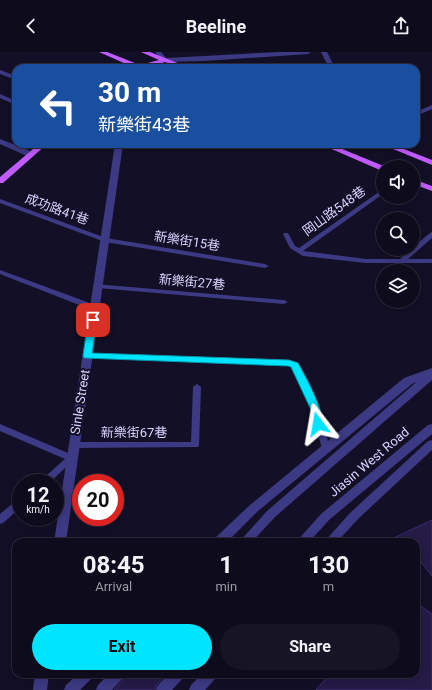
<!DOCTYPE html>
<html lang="en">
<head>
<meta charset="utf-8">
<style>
  :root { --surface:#0e0b1c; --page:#171425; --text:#f1f3f6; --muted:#9b9ba3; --line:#2e2b3b; --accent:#00e5ff }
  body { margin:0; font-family:Roboto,"Noto Sans TC",sans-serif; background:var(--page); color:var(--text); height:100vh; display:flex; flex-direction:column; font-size:15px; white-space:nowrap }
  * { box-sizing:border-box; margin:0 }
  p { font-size:13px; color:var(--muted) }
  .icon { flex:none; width:22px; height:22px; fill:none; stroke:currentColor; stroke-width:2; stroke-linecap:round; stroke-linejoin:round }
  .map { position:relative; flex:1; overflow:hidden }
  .details { position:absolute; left:12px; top:486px; width:408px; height:140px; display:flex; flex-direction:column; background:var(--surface); border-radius:12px; box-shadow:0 2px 10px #0003,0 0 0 1px var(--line) }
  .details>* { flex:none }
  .top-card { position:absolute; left:12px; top:12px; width:408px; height:84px; border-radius:12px; box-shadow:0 2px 10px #0003,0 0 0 1px var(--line); background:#1a4fa0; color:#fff; overflow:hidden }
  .controls { position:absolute; left:376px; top:108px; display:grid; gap:8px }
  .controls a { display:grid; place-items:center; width:44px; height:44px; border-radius:50%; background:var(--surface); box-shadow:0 2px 10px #0003,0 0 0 1px var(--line); font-size:20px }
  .speed { position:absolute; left:12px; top:422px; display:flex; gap:8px; font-size:20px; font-weight:700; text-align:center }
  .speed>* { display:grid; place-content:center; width:52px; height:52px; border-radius:50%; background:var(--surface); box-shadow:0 2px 10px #0003,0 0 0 1px var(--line); line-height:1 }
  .speed small { font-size:10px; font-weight:400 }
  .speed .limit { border:6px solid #d22; background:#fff; color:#111 }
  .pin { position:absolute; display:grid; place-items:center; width:34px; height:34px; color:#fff; margin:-17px; border-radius:8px; box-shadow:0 2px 6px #0006 }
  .me { position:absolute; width:44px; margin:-22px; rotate:346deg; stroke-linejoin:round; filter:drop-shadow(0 0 3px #0008) }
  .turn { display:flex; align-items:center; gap:14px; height:84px; padding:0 20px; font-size:18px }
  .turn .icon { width:52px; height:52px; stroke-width:2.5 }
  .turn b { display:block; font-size:28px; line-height:34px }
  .eta { display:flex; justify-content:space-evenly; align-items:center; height:68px; text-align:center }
  .eta b { font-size:24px; font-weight:700; line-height:28px }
  .cta { display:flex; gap:8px; margin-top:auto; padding:8px 20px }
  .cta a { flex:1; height:46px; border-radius:24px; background:var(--accent); color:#111; font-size:16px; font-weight:700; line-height:46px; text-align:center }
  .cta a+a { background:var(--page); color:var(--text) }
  header { display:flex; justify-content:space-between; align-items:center; height:52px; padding:0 20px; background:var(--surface); font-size:18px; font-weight:700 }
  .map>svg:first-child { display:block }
</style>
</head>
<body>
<header><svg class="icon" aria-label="back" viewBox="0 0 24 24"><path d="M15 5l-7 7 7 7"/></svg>Beeline<svg class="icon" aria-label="share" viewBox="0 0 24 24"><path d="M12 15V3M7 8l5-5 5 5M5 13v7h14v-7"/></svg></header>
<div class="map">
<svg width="432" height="638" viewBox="0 0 432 638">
  <rect width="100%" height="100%" fill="#130f26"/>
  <!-- building -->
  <g fill="#241b47" stroke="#3b2d73">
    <path d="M432,468V524L416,504V490H385Z"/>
    <path d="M416,551L432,562V638H316L330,622H416Z"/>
    <path d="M126,622H167L157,632L155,638H114L124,627Z"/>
  </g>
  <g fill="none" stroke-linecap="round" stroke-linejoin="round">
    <!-- service -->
    <g fill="#3d3a85" fill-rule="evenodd">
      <path d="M321,0H327L335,16H329Z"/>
      <path d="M0,18L16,24V28L0,22Z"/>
      <path d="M0,42L16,49V53L0,46Z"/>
      <path d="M432,53V57L416,64V60Z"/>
      <path d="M383,137V142L303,199L366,207H400L411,197H413V195L430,181L432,180V186L408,207H432V211H366L303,204L290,196L283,182L284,181H288L295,194L299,196Z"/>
      <path d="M0,147L106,186L265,212L269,214L265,216L105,190L0,151Z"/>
      <path d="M0,218L98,254L99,256L98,258H92L0,222Z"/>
      <path d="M95,232L284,248L288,250L284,252L98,236H95L94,234Z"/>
      <path d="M87,301L289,308L298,311L310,332L318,353L330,396L329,398H323L322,396L306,343L292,315L289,314L84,306L83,304L84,302Z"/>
      <path d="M197,332L201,335L199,393L198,395L74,396L71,395L70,393L71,391L74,390H191L193,335Z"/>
      <path d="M0,372L75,404L76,406L49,431H38L65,407L0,379Z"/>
      <path d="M21,446V455L3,471L0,472V462L18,447Z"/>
    </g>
    <!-- minor -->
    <g fill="#3d3a85" fill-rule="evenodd">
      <path d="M155,0H161L166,6L280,0H311L308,2L204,9L164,10L162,9Z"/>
      <path d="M0,87L33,100L34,102L30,104H27L0,92Z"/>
      <path d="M432,316V323L412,332L258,459L227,490H213L215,486L250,453L404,326Z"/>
      <path d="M432,388V398L358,467L337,490H324L350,461L428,389Z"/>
      <path d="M78,622H94L92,626L80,638H64L66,633Z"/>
      <path d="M202,622H218L216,626L205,638H189L191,633Z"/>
    </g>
    <!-- tertiary -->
    <g fill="#3d3a85" fill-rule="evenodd">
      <path d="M115,92H123L66,490H54Z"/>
      <path d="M432,319V328L275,465L252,490H239L267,459L428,320Z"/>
      <path d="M432,372V382L329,468L309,490H296L321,462L428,373Z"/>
      <path d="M35,622H49L47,638H33Z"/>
      <path d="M109,622H125L123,626L112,638H96L98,633Z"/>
      <path d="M169,622H185L183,626L172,638H156L158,633Z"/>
    </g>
    <!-- primary -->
    <g fill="#c25bff" fill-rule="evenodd">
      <path d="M99,0H107L140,13L159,8L141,0H150L190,16H181L165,10L146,16H135Z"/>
      <path d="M39,92H47L3,131H0V125Z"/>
      <path d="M320,92H330L386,115H383V118H380Z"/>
      <path d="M381,92H391L432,108V113Z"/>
      <path d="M413,127L432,134V139L413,132Z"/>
    </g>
  </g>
  <!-- route -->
  <path fill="#00e5ff" stroke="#0095a6" d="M93,265L97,268L92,301L289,308L298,311C304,322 327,363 322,375H315L312,360L291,315L288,314L84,306L83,304L88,268Z"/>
  <g text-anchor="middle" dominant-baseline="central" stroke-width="4" stroke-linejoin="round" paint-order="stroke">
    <!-- street labels -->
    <g font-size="13" fill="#d9d4ff" stroke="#130f26">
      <text transform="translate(57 157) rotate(20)">成功路41巷</text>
      <text transform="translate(334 159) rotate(-36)">岡山路548巷</text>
      <text transform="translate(187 189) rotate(9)">新樂街15巷</text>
      <text transform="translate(192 230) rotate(5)">新樂街27巷</text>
      <text transform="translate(80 350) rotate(-81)">Sinle Street</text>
      <text x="134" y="380">新樂街67巷</text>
      <text transform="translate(369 410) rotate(-40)">Jiasin West Road</text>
    </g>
  </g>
</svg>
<div class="controls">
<a><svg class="icon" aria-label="sound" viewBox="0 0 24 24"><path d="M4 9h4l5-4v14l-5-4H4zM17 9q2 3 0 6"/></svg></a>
<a><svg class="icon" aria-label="search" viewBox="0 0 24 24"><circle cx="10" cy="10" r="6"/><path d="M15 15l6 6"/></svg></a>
<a><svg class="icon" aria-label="layers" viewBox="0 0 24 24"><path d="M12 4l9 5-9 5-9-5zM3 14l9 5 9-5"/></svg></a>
</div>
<div class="speed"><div>12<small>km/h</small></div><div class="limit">20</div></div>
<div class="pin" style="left:93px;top:268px;background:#d93025"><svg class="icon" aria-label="arrive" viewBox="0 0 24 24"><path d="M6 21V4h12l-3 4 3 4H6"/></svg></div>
<svg class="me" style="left:318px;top:372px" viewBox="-20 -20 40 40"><path d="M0-17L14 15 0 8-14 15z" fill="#00e5ff" stroke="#fff" stroke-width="4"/></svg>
<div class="top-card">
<div class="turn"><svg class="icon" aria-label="left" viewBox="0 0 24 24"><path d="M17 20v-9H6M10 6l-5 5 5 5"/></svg><div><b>30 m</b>新樂街43巷</div></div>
</div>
<section class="details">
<div class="eta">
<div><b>08:45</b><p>Arrival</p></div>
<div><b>1</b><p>min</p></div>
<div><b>130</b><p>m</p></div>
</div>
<div class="cta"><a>Exit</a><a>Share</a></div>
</section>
</div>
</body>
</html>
